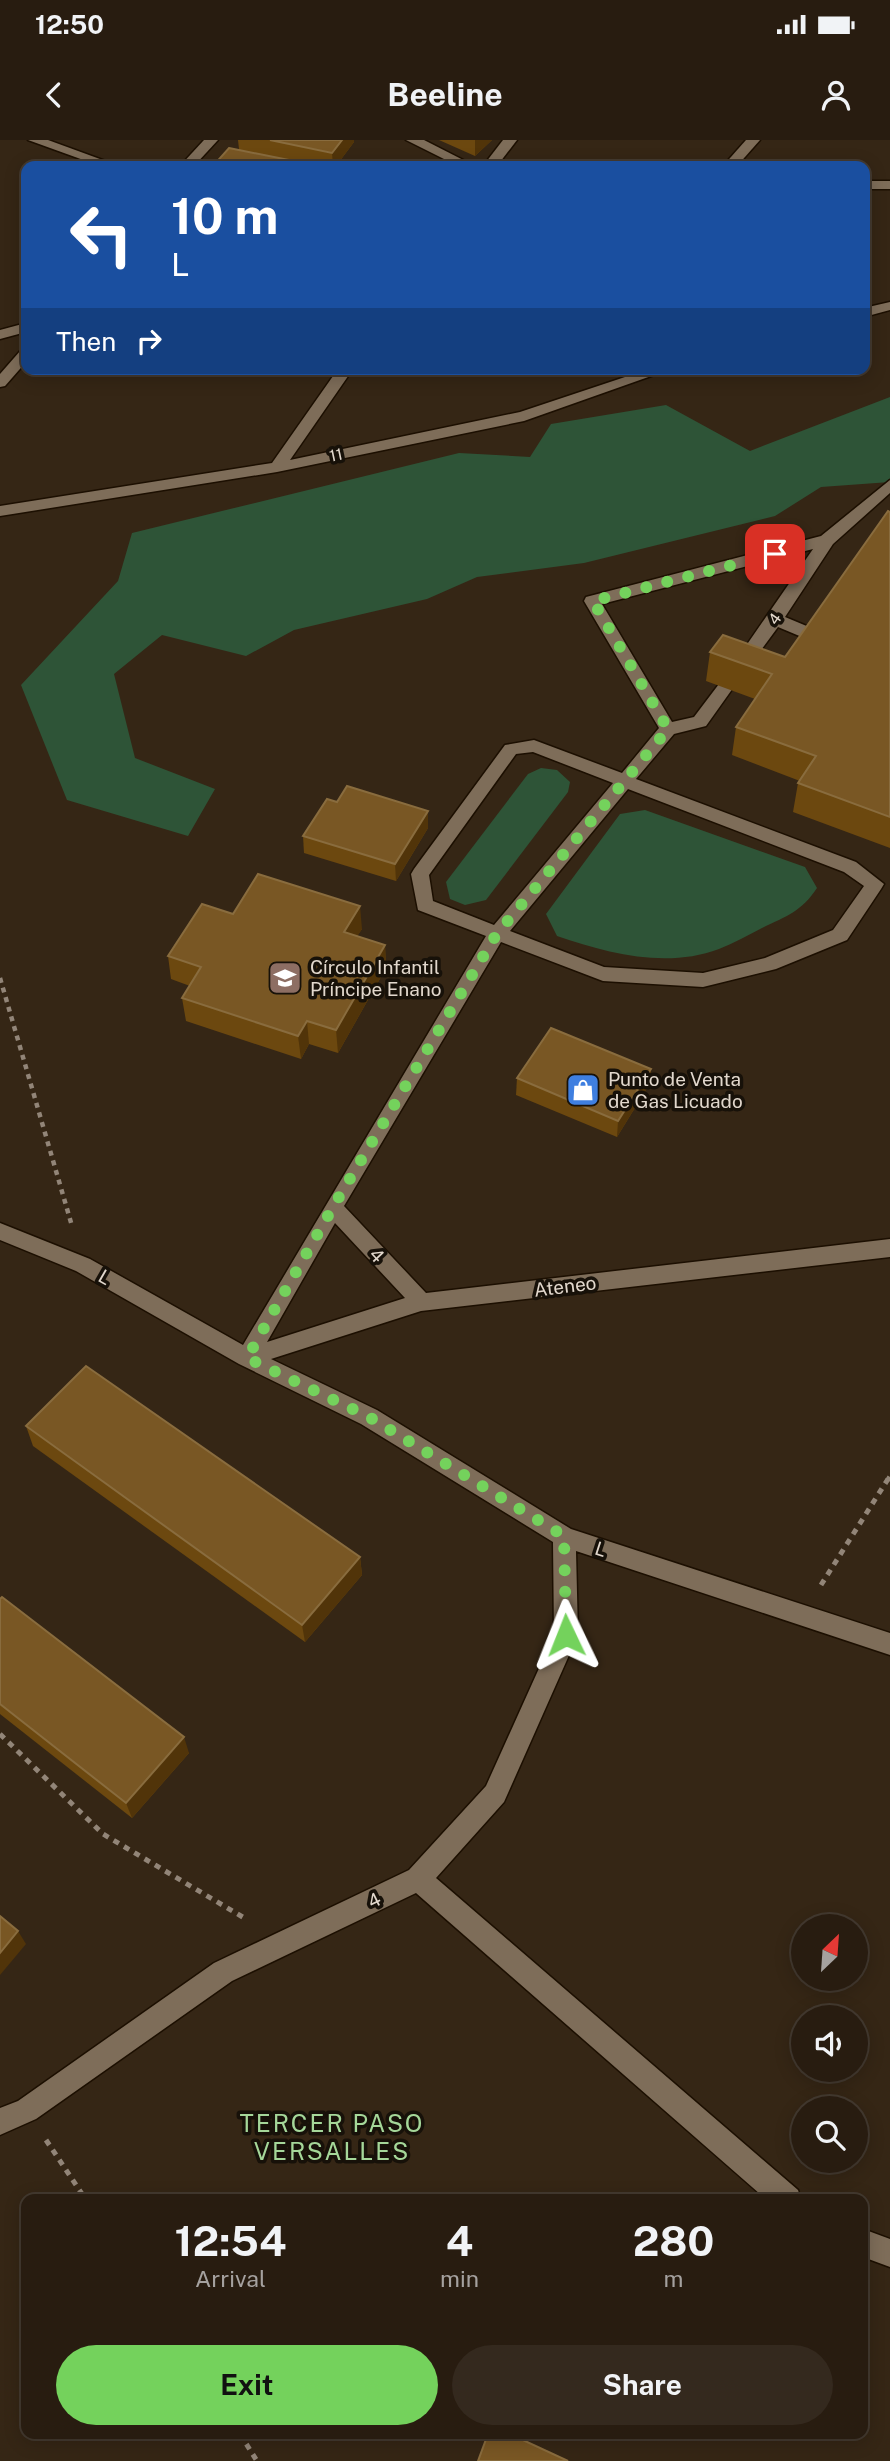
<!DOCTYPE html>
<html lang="en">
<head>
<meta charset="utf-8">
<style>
  :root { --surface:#281c10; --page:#34291e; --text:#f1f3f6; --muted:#a5a19f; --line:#443a30; --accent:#74d25c }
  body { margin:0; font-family:"Public Sans",sans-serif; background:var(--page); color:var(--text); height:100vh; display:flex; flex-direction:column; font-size:26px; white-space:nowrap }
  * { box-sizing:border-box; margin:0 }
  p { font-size:23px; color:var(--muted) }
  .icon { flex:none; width:38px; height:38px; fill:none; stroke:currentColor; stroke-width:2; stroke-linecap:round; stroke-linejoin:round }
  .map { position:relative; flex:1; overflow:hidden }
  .drawer { position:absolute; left:21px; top:2054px; width:847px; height:245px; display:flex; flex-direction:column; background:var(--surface); border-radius:14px; box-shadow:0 4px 18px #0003,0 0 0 2px var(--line) }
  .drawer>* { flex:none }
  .hud { position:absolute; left:21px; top:21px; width:849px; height:214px; border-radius:14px; box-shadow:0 4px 18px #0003,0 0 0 2px var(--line); background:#1a4fa0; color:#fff; overflow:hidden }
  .needle { width:46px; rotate:25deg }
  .buttons { position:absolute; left:791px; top:1774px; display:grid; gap:14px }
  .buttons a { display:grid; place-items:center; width:77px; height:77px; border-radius:50%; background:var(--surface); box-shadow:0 4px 18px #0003,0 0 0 2px var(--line); font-size:35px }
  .pin { position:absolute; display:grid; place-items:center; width:60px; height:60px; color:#fff; margin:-30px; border-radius:14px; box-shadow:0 4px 10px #0006 }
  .me { position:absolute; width:77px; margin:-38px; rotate:358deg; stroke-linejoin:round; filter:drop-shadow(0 0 5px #0008) }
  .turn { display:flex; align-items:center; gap:24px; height:147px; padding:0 35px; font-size:32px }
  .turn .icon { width:91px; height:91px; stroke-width:2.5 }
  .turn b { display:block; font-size:49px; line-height:60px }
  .then { display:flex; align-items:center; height:66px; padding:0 35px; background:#0003; gap:14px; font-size:26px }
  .eta { display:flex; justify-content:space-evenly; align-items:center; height:119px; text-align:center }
  .eta b { font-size:42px; font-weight:700; line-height:49px }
  .primary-button { display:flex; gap:14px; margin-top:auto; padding:14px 35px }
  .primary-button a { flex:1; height:80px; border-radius:42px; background:var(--accent); color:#111; font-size:28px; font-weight:700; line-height:80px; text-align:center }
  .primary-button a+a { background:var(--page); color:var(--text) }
  .status { display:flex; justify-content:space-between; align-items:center; height:49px; padding:0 35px; background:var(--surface); direction:ltr }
  .status svg { height:19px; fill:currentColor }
  header { display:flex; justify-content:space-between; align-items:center; height:91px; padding:0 35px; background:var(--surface); font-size:32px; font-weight:700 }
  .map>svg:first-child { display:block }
</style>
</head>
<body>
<div class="status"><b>12:50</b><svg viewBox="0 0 49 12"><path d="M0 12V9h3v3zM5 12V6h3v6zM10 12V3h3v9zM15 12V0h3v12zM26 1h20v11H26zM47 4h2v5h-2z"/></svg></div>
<header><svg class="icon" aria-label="back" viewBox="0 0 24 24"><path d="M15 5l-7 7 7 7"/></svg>Beeline<svg class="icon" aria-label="person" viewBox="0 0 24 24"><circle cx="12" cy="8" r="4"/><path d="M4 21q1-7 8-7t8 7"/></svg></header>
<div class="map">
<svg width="890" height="2321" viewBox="0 0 890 2321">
  <rect width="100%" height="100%" fill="#352615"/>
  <!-- green -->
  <g fill="#2e5437">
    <path d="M890,257V342L821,347L775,376L584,423L477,437L427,459L294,490L246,516L162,495L114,534L135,618L215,649L188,696L67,660L21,545L118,441L132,393L459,313L530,317L551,284L666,265L750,311Z"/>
    <path d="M541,628L557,630L570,642L568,652L486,760L465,765L450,759L446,742L528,634Z"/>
    <path d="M645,670L805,727L817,748C802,771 787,776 762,788C748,795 734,803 719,809C666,829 607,813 557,796L546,774L620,674Z"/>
  </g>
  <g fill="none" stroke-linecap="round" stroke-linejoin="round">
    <defs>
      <g id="minor">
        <path d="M28,0H48L119,26H100Z"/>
        <path d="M204,0H218L194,26H180Z"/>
        <path d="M406,0H424L475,26H458Z"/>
        <path d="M503,0H517L497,26H483Z"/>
        <path d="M746,0H760L737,26H723Z"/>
        <rect x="864" y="41" width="26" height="8"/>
        <path d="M890,162V170L864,177V168Z"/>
        <path d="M26,183V192L0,199V190Z"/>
        <path d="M26,209V222L5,246L0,247V234L21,210Z"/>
        <path d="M338,229H353L290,320L520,272L649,229H671L524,281L277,332L0,376V366L272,323Z"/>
        <path d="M890,340V353L833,404L785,477L821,492V500H809L778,487L744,533L738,535L730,529L813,409L602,464L672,582L694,577L719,544L725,542L733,548L706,586L674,594L636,639L856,722L884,744L881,749L847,800L776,829L703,847L603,841L501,802L344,1066L426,1153L890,1099V1117L421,1171L271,1219L377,1270L571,1389L890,1493V1515L576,1411L578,1495L504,1662L436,1738L798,2050L801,2060H767L416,1753L232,1841L36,1979L0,1995V1968L18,1961L214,1823L409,1730L486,1646L554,1495L553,1402L361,1284L239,1224L76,1131L0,1100V1083L90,1119L243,1205L486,796L418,770L411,734L414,729L505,605L534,600L622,633L659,588L584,461L586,457L821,396ZM533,612L613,643L494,785L433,761L429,735L516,614ZM628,649L844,732L864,746L833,790L765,818L703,833L604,827L510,791ZM335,1083L405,1158L267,1202Z"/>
        <path d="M863,2089L890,2099V2127L863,2117Z"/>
      </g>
    </defs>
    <!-- minor casing -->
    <use href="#minor" stroke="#1c0f01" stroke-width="3"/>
    <!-- path-far1 -->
    <g stroke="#928578" stroke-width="4.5" stroke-dasharray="5 5" stroke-linecap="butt">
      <path d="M0,838L72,1086"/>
      <path d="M887,1341L890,1336"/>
    </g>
    <!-- path -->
    <g stroke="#928578" stroke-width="5" stroke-dasharray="6 6" stroke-linecap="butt">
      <path d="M821,1445L888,1339"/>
      <path d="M0,1594L103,1694L246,1779"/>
      <path d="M46,2000L86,2060"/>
      <path d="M240,2294L257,2321"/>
    </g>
    <!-- minor -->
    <use href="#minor" fill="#7e6d59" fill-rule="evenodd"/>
  </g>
  <!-- wall -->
  <g fill="#6c480f">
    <path d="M238,0H354V2L336,26H213L239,9Z"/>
    <path d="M439,0H492L475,16Z"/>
    <path d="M890,372V708L793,672L798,643L800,641L732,615L736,587L755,559L706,541L710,512L785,517Z"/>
    <path d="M428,688L396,741L304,713L303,696Z"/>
    <path d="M233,774L362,789L357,796L385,805L386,828L338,913L309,904L301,919L186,881L182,858L190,846L171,839L168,816Z"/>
    <path d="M651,929L649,945L617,997L516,955L517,938Z"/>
    <path d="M26,1286L360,1417L362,1435L305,1502L33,1306Z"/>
    <path d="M0,1459L189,1613L132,1678L0,1574Z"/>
  </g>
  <!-- shaded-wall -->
  <g fill="#513409">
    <path d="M342,0H354V2L336,26H333L332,13Z"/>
    <path d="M475,0H492L475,16Z"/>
    <path d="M428,671V688L396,741L395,724Z"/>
    <path d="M360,766L362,789L345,815L344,792Z"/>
    <path d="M385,805L386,828L338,913L336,890Z"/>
    <path d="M307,881L309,904L301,919L298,896Z"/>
    <path d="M651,929L649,945L617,997L618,981Z"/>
    <path d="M360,1417L362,1435L305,1502L302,1485Z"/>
    <path d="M184,1597L189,1613L132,1678L126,1663Z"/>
    <path d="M18,1791L26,1804L0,1835V1813Z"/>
  </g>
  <!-- building -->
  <g fill="#795724" stroke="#896c3e" stroke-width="2">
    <path d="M270,0H342L332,13Z"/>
    <path d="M229,8L319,26H213Z"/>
    <path d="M888,371L890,372V677L798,643L816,616L736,587L772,534L710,512L723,495L785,517Z"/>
    <path d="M347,646L428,671L395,724L303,696L327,659L337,662Z"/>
    <path d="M258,734L360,766L344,792L385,805L336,890L307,881L298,896L182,858L201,827L168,816L202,764L233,774Z"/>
    <path d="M551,888L651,929L618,981L517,938Z"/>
    <path d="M86,1226L360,1417L302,1485L26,1286Z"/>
    <path d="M2,1457L184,1597L126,1663L0,1564V1459Z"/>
    <path d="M0,1776L18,1791L0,1813Z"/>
    <path d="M488,2294H510L568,2321H478Z"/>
  </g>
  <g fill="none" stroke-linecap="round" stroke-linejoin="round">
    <!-- route -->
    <path stroke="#74d25c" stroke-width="12" stroke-dasharray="0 21.6" d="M566,1495L564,1396L369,1277L247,1218L333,1067L496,795L668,589L593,461L775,414"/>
  </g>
  <!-- icons -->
  <defs>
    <symbol id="school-square" viewBox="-11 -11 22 22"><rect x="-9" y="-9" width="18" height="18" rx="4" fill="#8d6e63" stroke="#171109"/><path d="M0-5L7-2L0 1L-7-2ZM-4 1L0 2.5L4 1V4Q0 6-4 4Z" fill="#fff"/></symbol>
    <symbol id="shop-square" viewBox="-11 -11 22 22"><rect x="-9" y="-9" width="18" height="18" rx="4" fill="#3f7fe0" stroke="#171109"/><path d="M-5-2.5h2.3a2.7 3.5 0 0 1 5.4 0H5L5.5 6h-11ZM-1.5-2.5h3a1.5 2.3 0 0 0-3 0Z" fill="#fff"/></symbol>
  </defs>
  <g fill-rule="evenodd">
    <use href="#school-square" x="266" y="819" width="38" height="38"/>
    <use href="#shop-square" x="564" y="931" width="38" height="38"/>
  </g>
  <g text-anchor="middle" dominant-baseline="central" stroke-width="7" stroke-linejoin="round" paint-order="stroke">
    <!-- far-street labels -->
    <g font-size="16" fill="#e2d8cd" stroke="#171109">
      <text transform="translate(336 315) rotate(-12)">11</text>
      <text transform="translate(775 479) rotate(-55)">4</text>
    </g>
    <!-- poi labels -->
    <g font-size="19" fill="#e2d8cd" stroke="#171109" text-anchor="start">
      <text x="310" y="827">Círculo Infantil<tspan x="310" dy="22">Príncipe Enano</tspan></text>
      <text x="608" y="939">Punto de Venta<tspan x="608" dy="22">de Gas Licuado</tspan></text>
    </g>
    <!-- street labels -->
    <g font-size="19" fill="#e2d8cd" stroke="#171109">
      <text transform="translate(377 1115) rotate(47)">4</text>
      <text transform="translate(105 1137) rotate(30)">L</text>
      <text transform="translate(565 1146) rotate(-7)">Ateneo</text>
      <text transform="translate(601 1409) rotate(18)">L</text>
      <text transform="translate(374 1760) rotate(-26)">4</text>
    </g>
    <!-- near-neighbourhood labels -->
    <g font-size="24" letter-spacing="2" fill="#a5d799" stroke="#171109">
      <text x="332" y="1983">TERCER PASO<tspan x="332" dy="28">VERSALLES</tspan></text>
    </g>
  </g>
</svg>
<div class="buttons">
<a><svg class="needle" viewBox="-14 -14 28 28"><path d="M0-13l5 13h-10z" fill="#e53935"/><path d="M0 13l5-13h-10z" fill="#a5a19f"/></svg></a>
<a><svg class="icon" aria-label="sound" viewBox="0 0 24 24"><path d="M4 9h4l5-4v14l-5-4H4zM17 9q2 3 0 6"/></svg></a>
<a><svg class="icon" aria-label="search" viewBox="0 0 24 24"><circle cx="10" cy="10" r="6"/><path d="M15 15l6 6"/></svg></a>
</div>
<div class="pin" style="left:775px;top:414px;background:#d93025"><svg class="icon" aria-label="arrive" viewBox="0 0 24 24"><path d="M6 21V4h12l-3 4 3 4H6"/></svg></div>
<svg class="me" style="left:566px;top:1495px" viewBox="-20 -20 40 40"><path d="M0-17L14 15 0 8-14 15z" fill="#74d25c" stroke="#fff" stroke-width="4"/></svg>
<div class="hud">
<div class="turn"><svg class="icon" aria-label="left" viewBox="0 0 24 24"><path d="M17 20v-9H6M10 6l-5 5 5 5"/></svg><div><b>10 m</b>L</div></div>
<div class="then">Then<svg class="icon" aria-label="right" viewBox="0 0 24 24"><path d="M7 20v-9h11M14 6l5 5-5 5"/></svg></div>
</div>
<section class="drawer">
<div class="eta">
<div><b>12:54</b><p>Arrival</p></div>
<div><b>4</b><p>min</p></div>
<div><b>280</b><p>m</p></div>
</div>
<div class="primary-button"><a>Exit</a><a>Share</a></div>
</section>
</div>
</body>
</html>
